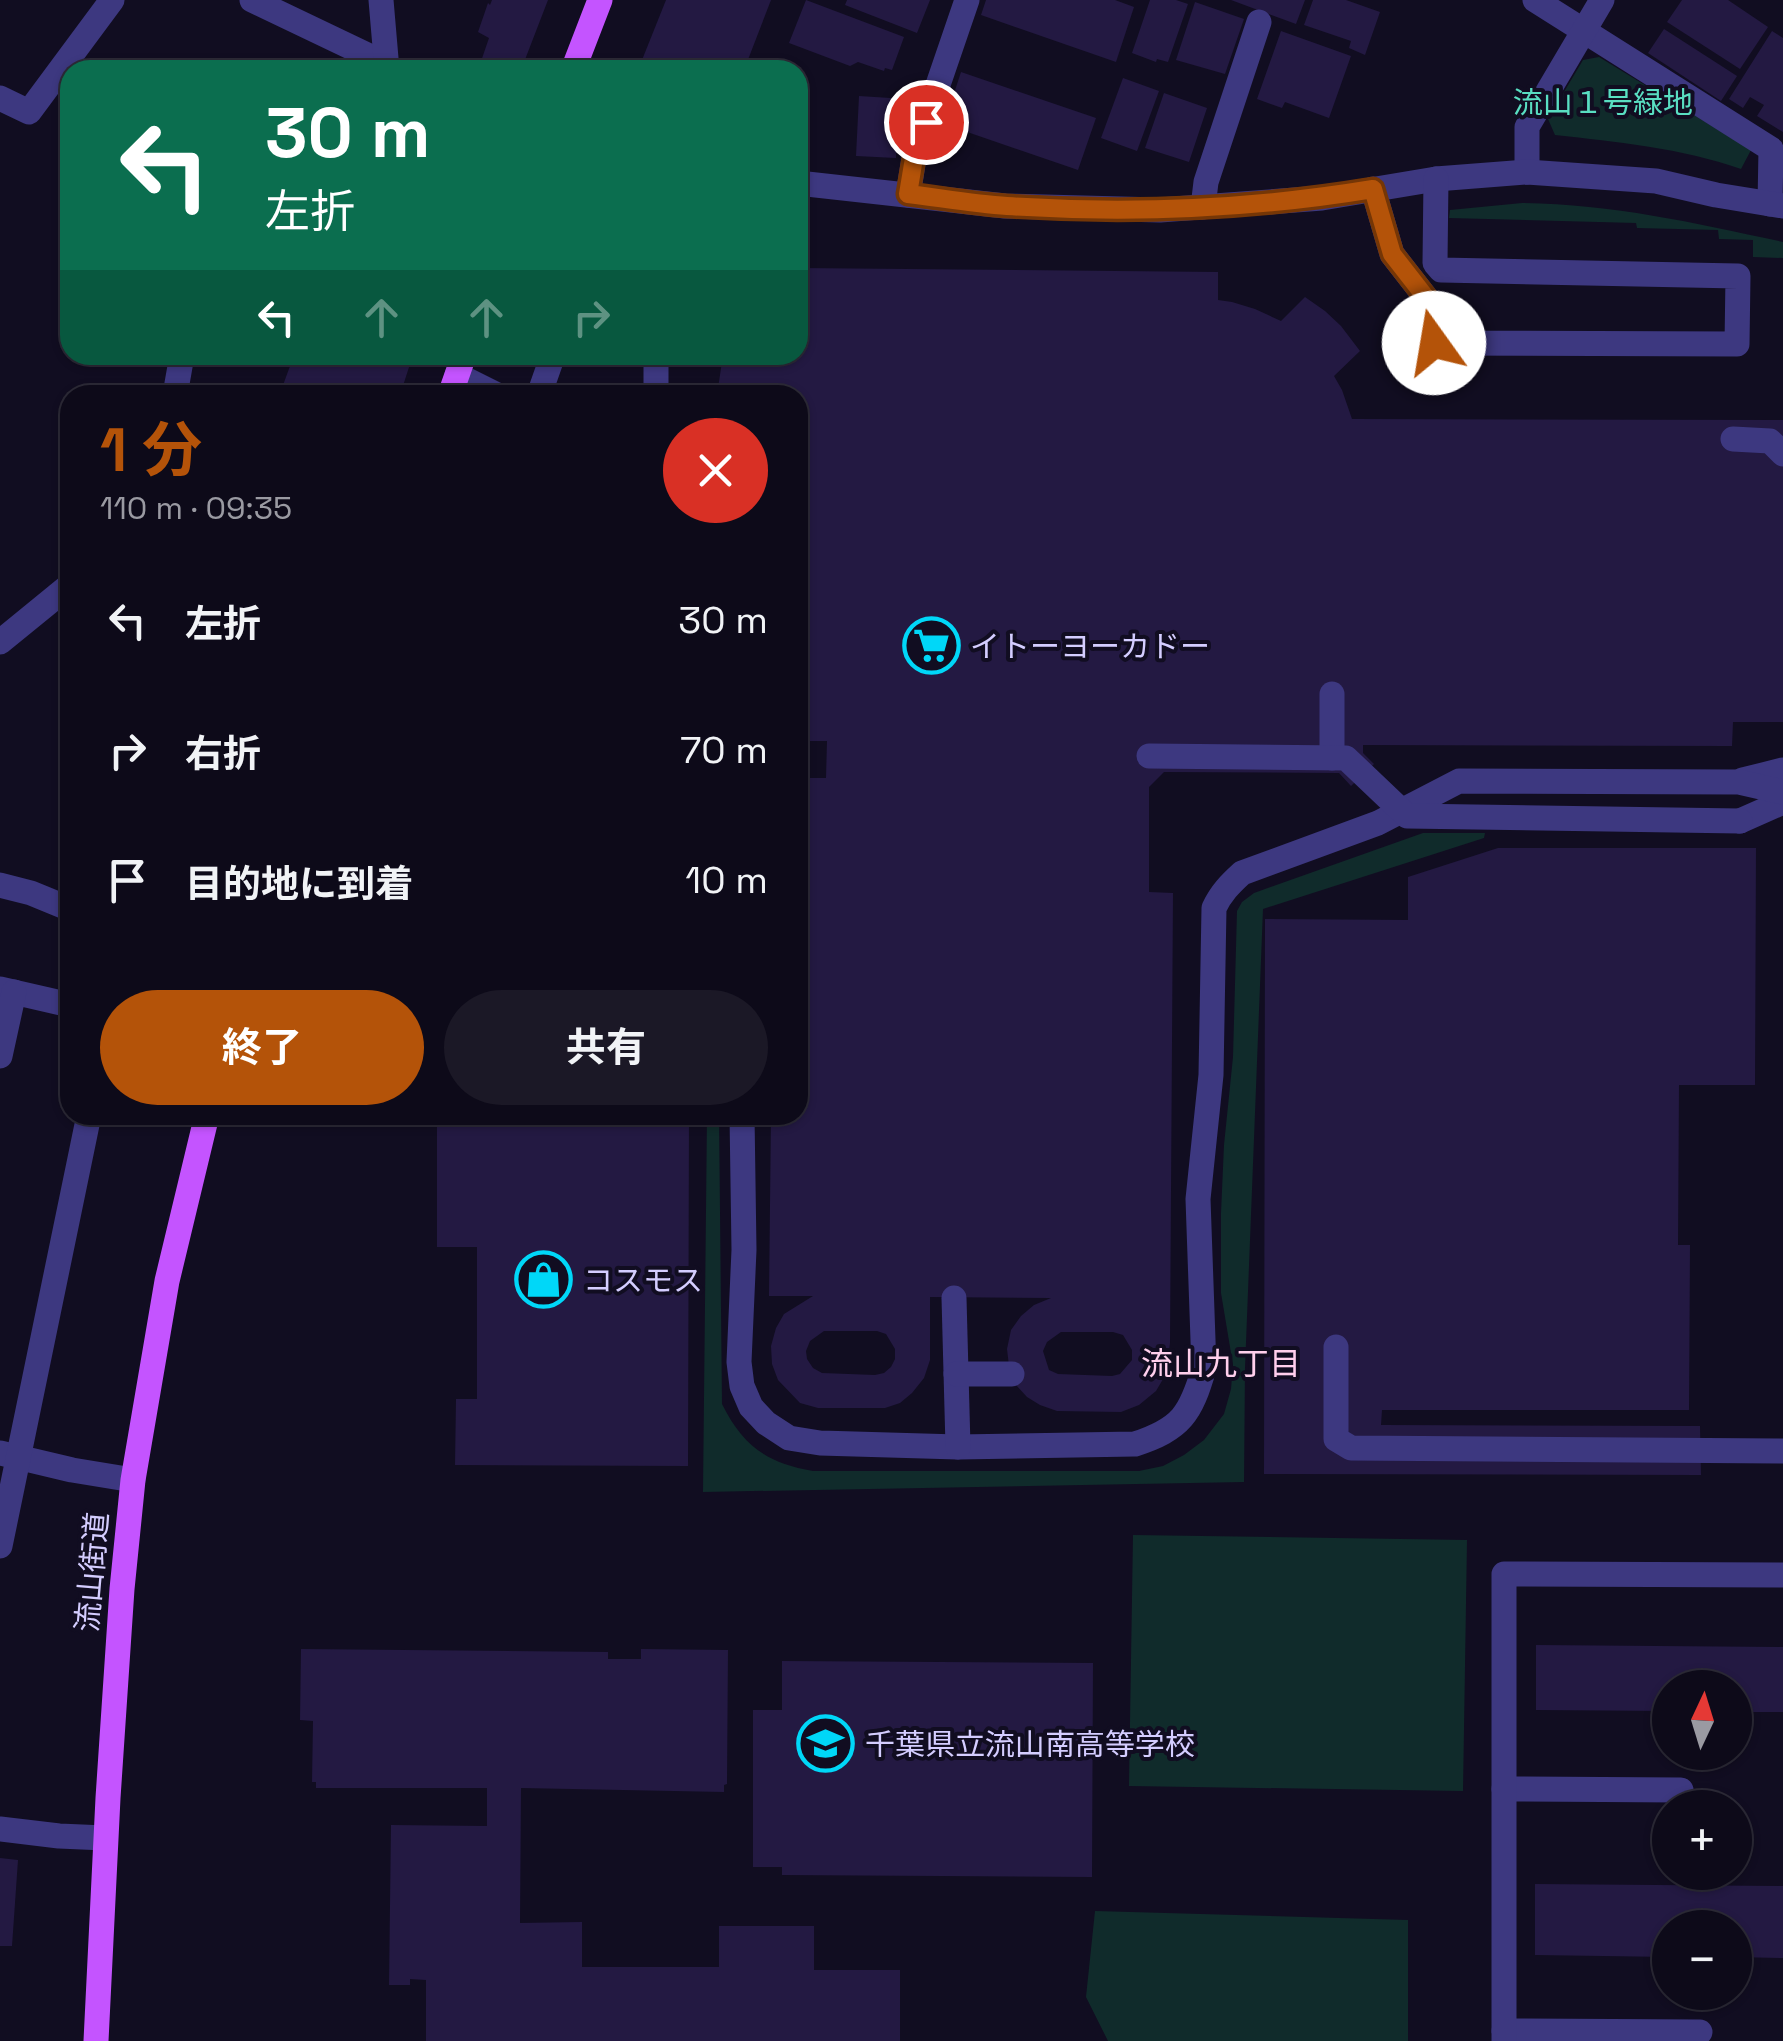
<!DOCTYPE html>
<html lang="ja">
<head>
<meta charset="utf-8">
<style>
  :root { --surface:#0d0a19; --page:#1b1826; --text:#f1f3f6; --muted:#9a9aa2; --line:#2d2b38; --accent:#b45309 }
  body { margin:0; font-family:"Space Grotesk","Noto Sans JP",sans-serif; background:var(--page); color:var(--text); height:100vh; display:flex; flex-direction:column; font-size:38px; white-space:nowrap }
  * { box-sizing:border-box; margin:0 }
  p { font-size:32px; color:var(--muted) }
  .icon { flex:none; width:55px; height:55px; fill:none; stroke:currentColor; stroke-width:2; stroke-linecap:round; stroke-linejoin:round }
  .map { position:relative; flex:1; overflow:hidden }
  .side { position:absolute; left:60px; top:385px; width:748px; height:740px; display:flex; flex-direction:column; background:var(--surface); border-radius:30px; box-shadow:0 2px 8px #0004,0 0 0 2px var(--line) }
  .side>* { flex:none }
  .top-card { position:absolute; left:60px; top:60px; width:748px; height:305px; border-radius:30px; box-shadow:0 2px 8px #0004,0 0 0 2px var(--line); background:#0b6e4f; color:#fff; overflow:hidden }
  .needle { width:65px; rotate:4deg }
  .fabs { position:absolute; left:1652px; top:1670px; display:grid; gap:20px }
  .fabs a { display:grid; place-items:center; width:100px; height:100px; border-radius:50%; background:var(--surface); box-shadow:0 2px 8px #0004,0 0 0 2px var(--line); font-size:50px }
  .pin { position:absolute; display:grid; place-items:center; width:85px; height:85px; color:#fff; margin:-42px; border:5px solid #fff; border-radius:50%; box-shadow:0 2px 10px #0007 }
  .me { position:absolute; width:110px; margin:-55px; rotate:347deg; stroke-linejoin:round; filter:drop-shadow(0 0 8px #0008) }
  .turn { display:flex; align-items:center; gap:35px; height:210px; padding:0 40px; font-size:45px }
  .turn .icon { width:130px; height:130px; stroke-width:2.5 }
  .turn b { display:block; font-size:70px; line-height:85px }
  .lanes { display:flex; align-items:center; height:95px; padding:0 40px; background:#0003; justify-content:center; gap:50px; direction:ltr }
  .lanes .off { opacity:.35 }
  .round { display:grid; place-items:center; flex:none; width:105px; height:105px; border-radius:52px; background:var(--page) }
  .headline { display:flex; align-items:center; justify-content:space-between; height:170px; padding:0 40px }
  h1 { font-size:60px; font-weight:700; line-height:75px; color:var(--accent) }
  .primary-button { display:flex; gap:20px; margin-top:auto; padding:20px 40px }
  .primary-button a { flex:1; height:115px; border-radius:60px; background:var(--accent); color:#fff; font-size:40px; font-weight:700; line-height:115px; text-align:center }
  .primary-button a+a { background:var(--page); color:var(--text) }
  ul { padding:0; list-style:none }
  li { display:flex; align-items:center; gap:30px; height:130px; padding:0 40px }
  li div { flex:1 }
  li b { display:block; font-size:38px }
  li em { font-style:normal }
  .map>svg:first-child { display:block }
</style>
</head>
<body>
<div class="map">
<svg width="1783" height="2041" viewBox="0 0 1783 2041">
  <rect width="100%" height="100%" fill="#110d21"/>
  <!-- green -->
  <g fill="#102b2b">
    <path d="M1599,57L1751,150L1741,169C1681,148 1617,142 1555,135L1548,119L1583,60Z"/>
    <path d="M1522,203C1612,204 1695,223 1783,242V258L1753,257V240L1719,239L1718,230L1637,228L1636,223L1449,218L1450,210Z"/>
    <path d="M1423,833H1485L1484,838L1263,909L1245,1368L1244,1482L703,1492L707,1115H719L722,1404C743,1446 767,1463 813,1471H1139L1163,1466L1184,1455L1204,1440L1224,1414L1231,1389L1233,1365L1221,1293V1213L1224,1145L1233,1057L1237,911L1242,902L1254,893Z"/>
    <path d="M1133,1535L1467,1540L1463,1791L1129,1786Z"/>
    <path d="M1095,1911L1408,1920V2041H1108L1086,1997Z"/>
  </g>
  <!-- building -->
  <g fill="#231942" fill-rule="evenodd">
    <path d="M492,0H548L521,70H478L489,38L478,32L488,3L490,5Z"/>
    <path d="M666,0H771L744,70H638Z"/>
    <path d="M806,0L904,37L892,70L885,68L884,71L858,62L850,66L789,43Z"/>
    <path d="M847,0H930L917,33L845,5Z"/>
    <path d="M986,0H1115L1134,7L1116,62L981,15Z"/>
    <path d="M1150,0H1176L1188,4L1168,62L1157,59L1156,62L1132,53Z"/>
    <path d="M1231,0H1305L1296,24Z"/>
    <path d="M1313,0H1346L1380,12L1365,55L1349,48L1351,41L1304,25Z"/>
    <path d="M1682,0H1728L1768,27L1740,69L1667,22Z"/>
    <path d="M1195,2L1244,19L1225,74L1176,60Z"/>
    <path d="M1664,29L1737,76L1721,101L1648,53Z"/>
    <path d="M1281,31L1351,56L1329,118L1285,102L1282,108L1257,99Z"/>
    <path d="M1772,31L1783,38V132L1757,116L1764,105L1750,97L1743,108L1729,99Z"/>
    <path d="M961,72L1096,118L1078,170L944,124Z"/>
    <path d="M1123,78L1159,91L1137,151L1101,138Z"/>
    <path d="M1164,93L1207,108L1189,162L1145,148Z"/>
    <path d="M859,96L906,99L903,145L896,153V158L856,156Z"/>
    <path d="M798,268L1218,272V300L1232,302L1255,309L1281,321L1305,297L1325,311L1341,326L1360,351L1334,376L1342,390L1352,419L1783,420V722H1733L1732,746L1363,745V753L1374,764L1351,786L1339,773L1164,772L1149,787V892L1173,893L1170,1343L1166,1374L1156,1391L1139,1405L1121,1412L1057,1411L1040,1405L1027,1397L1015,1384L1009,1366L1007,1349L1011,1330L1021,1316L1034,1305L1051,1298L930,1297V1360L924,1378L912,1393L900,1403L885,1408H818L800,1403L778,1380L772,1364L771,1346L776,1328L784,1314L813,1296H769L771,1115H798V778H826L827,741H798V395H717L723,355H798ZM824,1331H877L886,1334L895,1349V1359L891,1367L884,1373L875,1375L822,1373L813,1368L807,1359L806,1351L810,1341ZM1061,1332H1113L1123,1335L1132,1350V1360L1120,1374L1112,1376L1058,1374L1049,1370L1043,1351L1047,1342Z"/>
    <path d="M294,355H393L411,361L400,395H285L286,390L282,388Z"/>
    <path d="M1498,848H1756L1755,1085H1679L1678,1245H1690L1689,1410H1382L1381,1425L1700,1426L1701,1475L1264,1474L1265,919L1408,920V877Z"/>
    <path d="M437,1115H689L688,1466L455,1465L456,1399H477V1247H437Z"/>
    <path d="M1536,1645L1783,1647V1712H1735V1688H1670V1711L1536,1710Z"/>
    <path d="M301,1649L608,1652V1659H641V1649L728,1650L727,1784L724,1785V1792L521,1788L520,1923L582,1922V1967H719V1926H814V1970H900V2041H426V1980L410,1979V1985H389L391,1825L487,1826V1788H316V1782H312L313,1721L300,1720Z"/>
    <path d="M782,1661L1093,1663L1092,1877L782,1875V1867H753V1710H782Z"/>
    <path d="M0,1858L18,1860L12,1946H0Z"/>
    <path d="M1535,1884L1783,1886V1958L1735,1957V1928H1670V1957L1535,1955Z"/>
  </g>
  <g fill="none" stroke-linecap="round" stroke-linejoin="round">
    <!-- minor -->
    <g stroke="#3d3880" stroke-width="25">
      <path d="M252,0L386,64"/>
      <path d="M381,0L387,70"/>
      <path d="M1535,0L1771,149L1770,204"/>
      <path d="M0,98L29,112L112,0"/>
      <path d="M1527,172V127L1602,0"/>
      <path d="M798,183L1005,206L1160,210L1322,198L1436,179L1527,172L1656,181L1716,195L1783,206"/>
      <path d="M1373,189L1392,254L1434,308L1435,343L1737,344L1738,276L1441,270L1435,263L1436,179"/>
      <path d="M908,195L915,152L967,0"/>
      <path d="M1203,207L1206,182L1259,22"/>
      <path d="M457,375L497,395"/>
      <path d="M175,395L182,355"/>
      <path d="M539,395L553,355"/>
      <path d="M656,395V355"/>
      <path d="M1733,439L1770,441L1783,454"/>
      <path d="M0,642L70,585"/>
      <path d="M1332,694V758"/>
      <path d="M1743,780L1783,770"/>
      <path d="M1740,821L1783,802"/>
      <path d="M0,885L31,893L70,909"/>
      <path d="M0,989L70,1005"/>
      <path d="M0,1056L14,992"/>
      <path d="M742,1115L744,1250L739,1362L742,1386L751,1407L766,1423L789,1438L820,1443L958,1447L1135,1444C1181,1429 1191,1414 1204,1368L1198,1199L1211,1075L1214,908C1221,893 1230,884 1242,873L1378,823L1459,781L1739,782L1783,792"/>
      <path d="M954,1298L958,1447"/>
      <path d="M1336,1347V1439L1351,1448L1783,1451"/>
      <path d="M956,1374H1012"/>
      <path d="M0,1453L72,1470L133,1480"/>
      <path d="M0,1546L89,1115"/>
      <path d="M1504,1789L1681,1790"/>
      <path d="M0,1829L59,1836L105,1838"/>
      <path d="M1504,2031L1700,2032"/>
      <path d="M1504,2041V1574L1783,1575"/>
    </g>
    <!-- major -->
    <g stroke="#c454ff" stroke-width="25">
      <path d="M573,70L600,0"/>
      <path d="M450,395L464,355"/>
      <path d="M96,2041L108,1798L122,1589L133,1480L167,1281L207,1115"/>
    </g>
    <!-- minor-bridge -->
    <path stroke="#3d3880" stroke-width="25" d="M1149,756L1346,758L1407,816L1740,821"/>
  </g>
  <g fill="none" stroke-linecap="round" stroke-linejoin="round">
    <defs>
      <path id="route" d="M926,122L915,152L908,194C941,198 974,204 1007,206C1129,214 1252,209 1373,189L1392,254L1434,308V343"/>
    </defs>
    <!-- route casing -->
    <use href="#route" stroke="#753606" stroke-width="25"/>
    <!-- route -->
    <use href="#route" stroke="#b45309" stroke-width="18"/>
  </g>
  <!-- icons -->
  <defs>
    <symbol id="supermarket-ring" viewBox="-11 -11 22 22"><circle r="9.5" fill="#110d21" stroke="#00d7f8" stroke-width="1.5"/><path d="M-6-5.5h2.5l.6 2H6L4.5 2H-2.5L-4.4-4H-6ZM-1.5 3.2a1.3 1.3 0 1 0 .1 0ZM3 3.2a1.3 1.3 0 1 0 .1 0Z" fill="#00d7f8"/></symbol>
    <symbol id="shop-ring" viewBox="-11 -11 22 22"><circle r="9.5" fill="#110d21" stroke="#00d7f8" stroke-width="1.5"/><path d="M-5-2.5h2.3a2.7 3.5 0 0 1 5.4 0H5L5.5 6h-11ZM-1.5-2.5h3a1.5 2.3 0 0 0-3 0Z" fill="#00d7f8"/></symbol>
    <symbol id="school-ring" viewBox="-11 -11 22 22"><circle r="9.5" fill="#110d21" stroke="#00d7f8" stroke-width="1.5"/><path d="M0-5L7-2L0 1L-7-2ZM-4 1L0 2.5L4 1V4Q0 6-4 4Z" fill="#00d7f8"/></symbol>
  </defs>
  <g fill-rule="evenodd">
    <use href="#supermarket-ring" x="900" y="614" width="63" height="63"/>
    <use href="#shop-ring" x="512" y="1248" width="63" height="63"/>
    <use href="#school-ring" x="794" y="1712" width="63" height="63"/>
  </g>
  <g text-anchor="middle" dominant-baseline="central" stroke-width="8" stroke-linejoin="round" paint-order="stroke">
    <!-- park labels -->
    <g font-size="30" fill="#59dfc2" stroke="#110d21">
      <text x="1603" y="102">流山１号緑地</text>
    </g>
    <!-- poi labels -->
    <g font-size="30" fill="#d4cdff" stroke="#110d21" text-anchor="start">
      <text x="970" y="646">イトーヨーカドー</text>
      <text x="583" y="1280">コスモス</text>
      <text x="865" y="1744">千葉県立流山南高等学校</text>
    </g>
    <!-- street labels -->
    <g font-size="30" fill="#d4cdff" stroke="#110d21">
      <text transform="translate(92 1572) rotate(-85)">流山街道</text>
    </g>
    <!-- neighbourhood labels -->
    <g font-size="32" fill="#ffcfec" stroke="#110d21">
      <text x="1221" y="1364">流山九丁目</text>
    </g>
  </g>
</svg>
<div class="fabs">
<a><svg class="needle" viewBox="-14 -14 28 28"><path d="M0-13l5 13h-10z" fill="#e53935"/><path d="M0 13l5-13h-10z" fill="#9a9aa2"/></svg></a>
<a>+</a>
<a>−</a>
</div>
<div class="pin" style="left:926px;top:122px;background:#d93025"><svg class="icon" aria-label="arrive" viewBox="0 0 24 24"><path d="M6 21V4h12l-3 4 3 4H6"/></svg></div>
<svg class="me" style="left:1434px;top:343px" viewBox="-20 -20 40 40"><circle r="19" fill="#fff"/><path d="M0-13L10 11 0 6-10 11z" fill="#b45309"/></svg>
<div class="top-card">
<div class="turn"><svg class="icon" aria-label="left" viewBox="0 0 24 24"><path d="M17 20v-9H6M10 6l-5 5 5 5"/></svg><div><b>30 m</b>左折</div></div>
<div class="lanes"><svg class="icon" aria-label="left" viewBox="0 0 24 24"><path d="M17 20v-9H6M10 6l-5 5 5 5"/></svg><svg class="icon off" aria-label="ahead" viewBox="0 0 24 24"><path d="M12 20V5M6 11l6-6 6 6"/></svg><svg class="icon off" aria-label="ahead" viewBox="0 0 24 24"><path d="M12 20V5M6 11l6-6 6 6"/></svg><svg class="icon off" aria-label="right" viewBox="0 0 24 24"><path d="M7 20v-9h11M14 6l5 5-5 5"/></svg></div>
</div>
<section class="side">
<div class="headline"><div><h1>1 分</h1><p>110 m · 09:35</p></div><a class="round" style="background:#d93025;color:#fff"><svg class="icon" aria-label="close" viewBox="0 0 24 24"><path d="M6 6l12 12M18 6L6 18"/></svg></a></div>
<ul>
<li><svg class="icon" aria-label="left" viewBox="0 0 24 24"><path d="M17 20v-9H6M10 6l-5 5 5 5"/></svg><div><b>左折</b></div><em>30 m</em></li>
<li><svg class="icon" aria-label="right" viewBox="0 0 24 24"><path d="M7 20v-9h11M14 6l5 5-5 5"/></svg><div><b>右折</b></div><em>70 m</em></li>
<li><svg class="icon" aria-label="arrive" viewBox="0 0 24 24"><path d="M6 21V4h12l-3 4 3 4H6"/></svg><div><b>目的地に到着</b></div><em>10 m</em></li>
</ul>
<div class="primary-button"><a>終了</a><a>共有</a></div>
</section>
</div>
</body>
</html>
